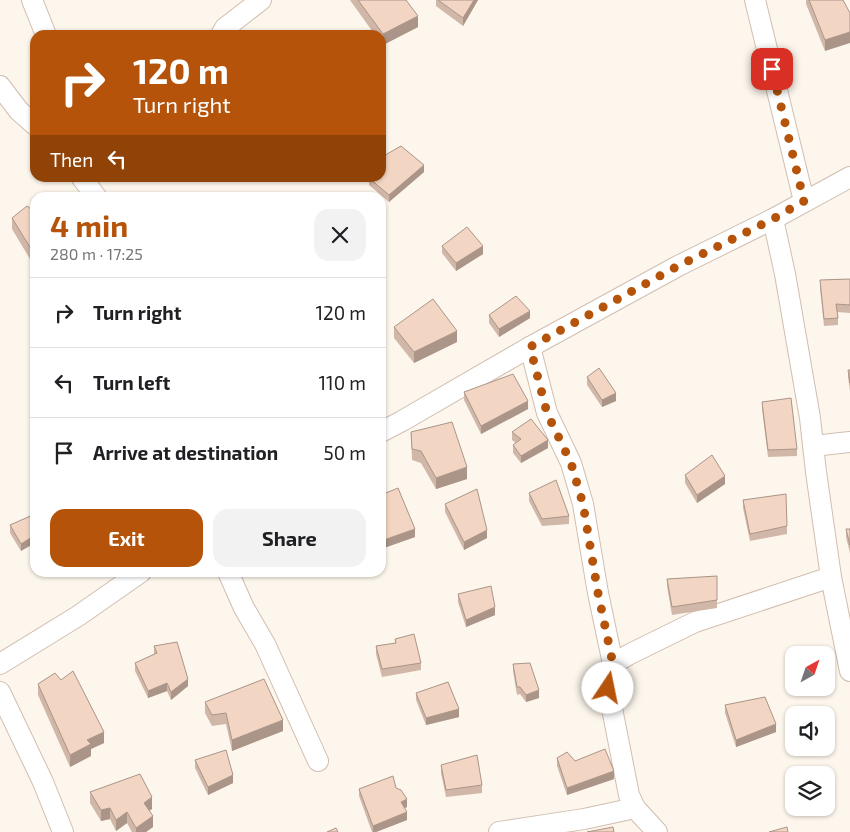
<!DOCTYPE html>
<html lang="en">
<head>
<meta charset="utf-8">
<style>
  :root { --surface:#fff; --page:#f2f2f2; --text:#202124; --muted:#757577; --line:#e0e0e0; --accent:#b45309 }
  body { margin:0; font-family:"Exo 2",sans-serif; background:var(--page); color:var(--text); height:100vh; display:flex; flex-direction:column; font-size:19px; white-space:nowrap }
  * { box-sizing:border-box; margin:0 }
  p { font-size:16px; color:var(--muted) }
  .icon { flex:none; width:28px; height:28px; fill:none; stroke:currentColor; stroke-width:2; stroke-linecap:round; stroke-linejoin:round }
  .map { position:relative; flex:1; overflow:hidden }
  .details { position:absolute; left:30px; top:192px; width:356px; height:385px; display:flex; flex-direction:column; background:var(--surface); border-radius:15px; box-shadow:0 1px 4px #0004 }
  .details>* { flex:none }
  .banner { position:absolute; left:30px; top:30px; width:356px; height:152px; border-radius:15px; box-shadow:0 1px 4px #0004; background:#b45309; color:#fff; overflow:hidden }
  .needle { width:32px; rotate:40deg }
  .tools { position:absolute; left:785px; top:646px; display:grid; gap:10px }
  .tools a { display:grid; place-items:center; width:50px; height:50px; border-radius:10px; background:var(--surface); box-shadow:0 1px 4px #0004; font-size:25px }
  .pin { position:absolute; display:grid; place-items:center; width:42px; height:42px; color:#fff; margin:-21px; border-radius:10px; box-shadow:0 2px 8px #0006 }
  .me { position:absolute; width:55px; margin:-28px; rotate:11deg; stroke-linejoin:round; filter:drop-shadow(0 0 4px #0008) }
  .turn { display:flex; align-items:center; gap:18px; height:105px; padding:0 20px; font-size:22px }
  .turn .icon { width:65px; height:65px; stroke-width:2.5 }
  .turn b { display:block; font-size:35px; line-height:42px }
  .then { display:flex; align-items:center; height:48px; padding:0 20px; background:#0003; gap:10px; font-size:19px }
  .round { display:grid; place-items:center; flex:none; width:52px; height:52px; border-radius:15px; background:var(--page) }
  .overview { display:flex; align-items:center; justify-content:space-between; height:85px; padding:0 20px }
  h1 { font-size:30px; font-weight:700; line-height:38px; color:var(--accent) }
  .button { display:flex; gap:10px; margin-top:auto; padding:10px 20px }
  .button a { flex:1; height:58px; border-radius:15px; background:var(--accent); color:#fff; font-size:20px; font-weight:700; line-height:58px; text-align:center }
  .button a+a { background:var(--page); color:var(--text) }
  ul { padding:0; list-style:none }
  li { display:flex; align-items:center; gap:15px; height:70px; padding:0 20px; border-top:1px solid var(--line) }
  li div { flex:1 }
  li b { display:block; font-size:19px }
  li em { font-style:normal }
  .map>svg:first-child { display:block }
</style>
</head>
<body>
<div class="map">
<svg width="850" height="832" viewBox="0 0 850 832">
  <rect width="100%" height="100%" fill="#fdf6ec"/>
  <g fill="none" stroke-linecap="round" stroke-linejoin="round">
    <defs>
      <g id="minor">
        <path d="M32,0L46,35"/>
        <path d="M755,0L804,201"/>
        <path d="M221,35L225,28L261,0"/>
        <path d="M0,86L19,111L35,125"/>
        <path d="M82,178L97,198"/>
        <path d="M773,219L785,274L810,418L816,472L831,577L850,671"/>
        <path d="M530,347L547,413L571,463L583,504L598,593L613,664"/>
        <path d="M381,432L402,421L530,347L678,266L773,219L850,177"/>
        <path d="M813,446L850,442"/>
        <path d="M228,572L244,608L265,644L318,761"/>
        <path d="M0,664L78,616L141,572"/>
        <path d="M0,692L43,782L63,832"/>
        <path d="M635,808L657,832"/>
        <path d="M499,832L584,819L635,808L629,795L608,688L609,673L613,664L628,655L695,622L831,577"/>
      </g>
    </defs>
    <!-- minor casing -->
    <use href="#minor" stroke="#d1beb0" stroke-width="22"/>
    <!-- minor -->
    <use href="#minor" stroke="#fff" stroke-width="20"/>
  </g>
  <!-- wall -->
  <g fill="#d1b7a8">
    <path d="M350,0H406L418,27L383,45L381,43V35H375Z"/>
    <path d="M436,0H478L463,26L436,6Z"/>
    <path d="M806,0H843L825,51L806,4Z"/>
    <path d="M381,159L424,172L389,202L369,185V178H381Z"/>
    <path d="M35,212V262L33,264L12,229V218Z"/>
    <path d="M442,246L483,254L456,271L442,253Z"/>
    <path d="M850,279V313L837,312L838,318V325L824,326L820,288V280Z"/>
    <path d="M489,315L530,318L499,337L489,323Z"/>
    <path d="M394,327L457,342L414,363L394,338Z"/>
    <path d="M848,370H850V391L848,377Z"/>
    <path d="M587,377L616,401L602,407L587,385Z"/>
    <path d="M464,392L528,409L481,434L464,400Z"/>
    <path d="M762,402L797,449V456L768,457L762,409Z"/>
    <path d="M411,432L467,479L436,489L421,463L412,460Z"/>
    <path d="M512,432L548,448L521,463L513,453V445L516,443L512,440Z"/>
    <path d="M685,475L725,484L697,503L685,483Z"/>
    <path d="M529,493L569,516V524L542,526L529,501Z"/>
    <path d="M381,495L415,537L381,549Z"/>
    <path d="M743,500L787,526V534L750,541L743,508Z"/>
    <path d="M445,504L487,538L464,550L445,512Z"/>
    <path d="M35,514L21,551L10,533V525Z"/>
    <path d="M846,529H850V553L846,537Z"/>
    <path d="M717,576V608L672,615L667,586V579Z"/>
    <path d="M458,594L495,615L466,627L458,602Z"/>
    <path d="M395,639L421,663V670L382,677L376,654V646L395,643Z"/>
    <path d="M154,646L188,686L171,700L167,691L148,698L135,671V663L154,654Z"/>
    <path d="M513,664L539,698L526,702L520,694L517,695L513,671Z"/>
    <path d="M38,684L104,743L91,749V756L70,767L38,695Z"/>
    <path d="M416,693L459,717L426,725L416,700Z"/>
    <path d="M205,702L283,731L232,751L226,724L212,726L205,713Z"/>
    <path d="M725,705L776,732L736,747L725,713Z"/>
    <path d="M557,758L575,761L614,779L567,795L557,766Z"/>
    <path d="M195,760L233,783L208,795L195,768Z"/>
    <path d="M441,765L482,785V793L446,797L441,773Z"/>
    <path d="M359,789L407,807L405,808L407,820L376,832H372L359,796Z"/>
    <path d="M90,792L152,809L149,811L153,827L146,832H132L127,823L116,831L110,819L101,821L90,803Z"/>
  </g>
  <!-- shaded-wall -->
  <g fill="#aa9588">
    <path d="M474,0H478L463,26V18Z"/>
    <path d="M418,16V27L383,45V34Z"/>
    <path d="M850,32V43L825,51V40Z"/>
    <path d="M424,165V172L389,202V195Z"/>
    <path d="M483,246V254L456,271V263Z"/>
    <path d="M35,251V262L33,264V252Z"/>
    <path d="M530,311V318L499,337V329Z"/>
    <path d="M457,331V342L414,363V352Z"/>
    <path d="M385,387V395L381,396V388Z"/>
    <path d="M616,393V401L602,407V400Z"/>
    <path d="M528,401V409L481,434V426Z"/>
    <path d="M548,440V448L521,463V456Z"/>
    <path d="M467,467V479L436,489V478Z"/>
    <path d="M725,476V484L697,503V495Z"/>
    <path d="M415,529V537L381,549V541Z"/>
    <path d="M487,530V538L464,550V542Z"/>
    <path d="M35,535V543L21,551V544Z"/>
    <path d="M495,607V615L466,627V620Z"/>
    <path d="M188,679V686L171,700V692Z"/>
    <path d="M167,683V691L148,698V691Z"/>
    <path d="M539,690V698L526,702V695Z"/>
    <path d="M459,709V717L426,725V718Z"/>
    <path d="M283,720V731L232,751V740Z"/>
    <path d="M776,724V732L736,747V740Z"/>
    <path d="M104,732V743L91,749V756L70,767V755L87,740Z"/>
    <path d="M614,771V779L567,795V788Z"/>
    <path d="M233,775V783L208,795V787Z"/>
    <path d="M152,797V809L144,814V803Z"/>
    <path d="M407,799V807L401,810V802Z"/>
    <path d="M110,808V819L101,821V810Z"/>
    <path d="M127,812V823L116,831V820Z"/>
    <path d="M407,812V820L376,832H373V826Z"/>
    <path d="M153,816V827L146,832H136V828Z"/>
  </g>
  <!-- building -->
  <g fill="#f3d5c3" stroke="#aa9588">
    <path d="M358,0H406L418,16L383,34Z"/>
    <path d="M438,0H474L463,18Z"/>
    <path d="M809,0H843L850,13V32L825,40Z"/>
    <path d="M401,146L424,165L389,195L369,178H381V165L382,164L381,163V159L387,154Z"/>
    <path d="M67,193L70,198H59Z"/>
    <path d="M27,206L35,212V251L33,252L12,218Z"/>
    <path d="M467,227L483,246L456,263L442,246Z"/>
    <path d="M850,279V305L836,304L838,318L824,319L820,280Z"/>
    <path d="M516,296L530,311L499,329L489,315Z"/>
    <path d="M433,299L457,331L414,352L394,327Z"/>
    <path d="M599,368L616,393L602,400L587,377Z"/>
    <path d="M848,370H850V383Z"/>
    <path d="M513,374L528,401L481,426L464,392Z"/>
    <path d="M381,381L385,387L381,388Z"/>
    <path d="M791,398L797,449L768,450L762,402Z"/>
    <path d="M531,419L548,440L521,456L513,445L521,439L512,432Z"/>
    <path d="M452,422L467,467L436,478L421,451L412,449L411,432Z"/>
    <path d="M712,455L725,476L697,495L685,475Z"/>
    <path d="M556,480L569,516L542,519L529,493Z"/>
    <path d="M398,488L415,529L381,541V512L385,510L381,504V495Z"/>
    <path d="M477,489L487,530L464,542L445,504Z"/>
    <path d="M786,494L787,526L750,534L743,500Z"/>
    <path d="M35,514V535L21,544L10,525Z"/>
    <path d="M846,529H850V545Z"/>
    <path d="M717,576V600L672,607L667,579Z"/>
    <path d="M491,586L495,607L466,620L458,594Z"/>
    <path d="M414,634L421,663L382,669L376,646L396,643L395,639Z"/>
    <path d="M177,642L188,679L171,692L167,683L148,691L135,663L157,653L154,646Z"/>
    <path d="M530,663L539,690L526,695L520,687H517L513,664Z"/>
    <path d="M73,671L104,732L87,740L91,744L70,755L38,684L55,673L61,680Z"/>
    <path d="M264,679L283,720L232,740L226,713L212,715L205,702Z"/>
    <path d="M448,682L459,709L426,718L416,693Z"/>
    <path d="M765,697L776,724L736,740L725,705Z"/>
    <path d="M605,749L614,771L567,788L557,758L567,752L575,761Z"/>
    <path d="M226,750L233,775L208,787L195,760Z"/>
    <path d="M477,755L482,785L446,790L441,765Z"/>
    <path d="M140,774L152,797L144,803L153,816L136,828L127,812L116,820L110,808L101,810L90,792Z"/>
    <path d="M393,776L396,788L401,790L407,799L401,802L407,812L373,826L359,789Z"/>
    <path d="M613,827L614,832H587Z"/>
    <path d="M787,827L788,832H769Z"/>
    <path d="M336,828L338,832H327Z"/>
  </g>
  <g fill="none" stroke-linecap="round" stroke-linejoin="round">
    <!-- route -->
    <path stroke="#b45309" stroke-width="9" stroke-dasharray="0 16.2" d="M608,688L609,673L613,664L598,593L583,504L571,463L547,413L530,347L678,266L773,219L804,201L772,69"/>
  </g>
</svg>
<div class="tools">
<a><svg class="needle" viewBox="-14 -14 28 28"><path d="M0-13l5 13h-10z" fill="#e53935"/><path d="M0 13l5-13h-10z" fill="#757577"/></svg></a>
<a><svg class="icon" aria-label="sound" viewBox="0 0 24 24"><path d="M4 9h4l5-4v14l-5-4H4zM17 9q2 3 0 6"/></svg></a>
<a><svg class="icon" aria-label="layers" viewBox="0 0 24 24"><path d="M12 4l9 5-9 5-9-5zM3 14l9 5 9-5"/></svg></a>
</div>
<div class="pin" style="left:772px;top:69px;background:#d93025"><svg class="icon" aria-label="arrive" viewBox="0 0 24 24"><path d="M6 21V4h12l-3 4 3 4H6"/></svg></div>
<svg class="me" style="left:608px;top:688px" viewBox="-20 -20 40 40"><circle r="19" fill="#fff"/><path d="M0-13L10 11 0 6-10 11z" fill="#b45309"/></svg>
<div class="banner">
<div class="turn"><svg class="icon" aria-label="right" viewBox="0 0 24 24"><path d="M7 20v-9h11M14 6l5 5-5 5"/></svg><div><b>120 m</b>Turn right</div></div>
<div class="then">Then<svg class="icon" aria-label="left" viewBox="0 0 24 24"><path d="M17 20v-9H6M10 6l-5 5 5 5"/></svg></div>
</div>
<section class="details">
<div class="overview"><div><h1>4 min</h1><p>280 m · 17:25</p></div><a class="round"><svg class="icon" aria-label="close" viewBox="0 0 24 24"><path d="M6 6l12 12M18 6L6 18"/></svg></a></div>
<ul>
<li><svg class="icon" aria-label="right" viewBox="0 0 24 24"><path d="M7 20v-9h11M14 6l5 5-5 5"/></svg><div><b>Turn right</b></div><em>120 m</em></li>
<li><svg class="icon" aria-label="left" viewBox="0 0 24 24"><path d="M17 20v-9H6M10 6l-5 5 5 5"/></svg><div><b>Turn left</b></div><em>110 m</em></li>
<li><svg class="icon" aria-label="arrive" viewBox="0 0 24 24"><path d="M6 21V4h12l-3 4 3 4H6"/></svg><div><b>Arrive at destination</b></div><em>50 m</em></li>
</ul>
<div class="button"><a>Exit</a><a>Share</a></div>
</section>
</div>
</body>
</html>
